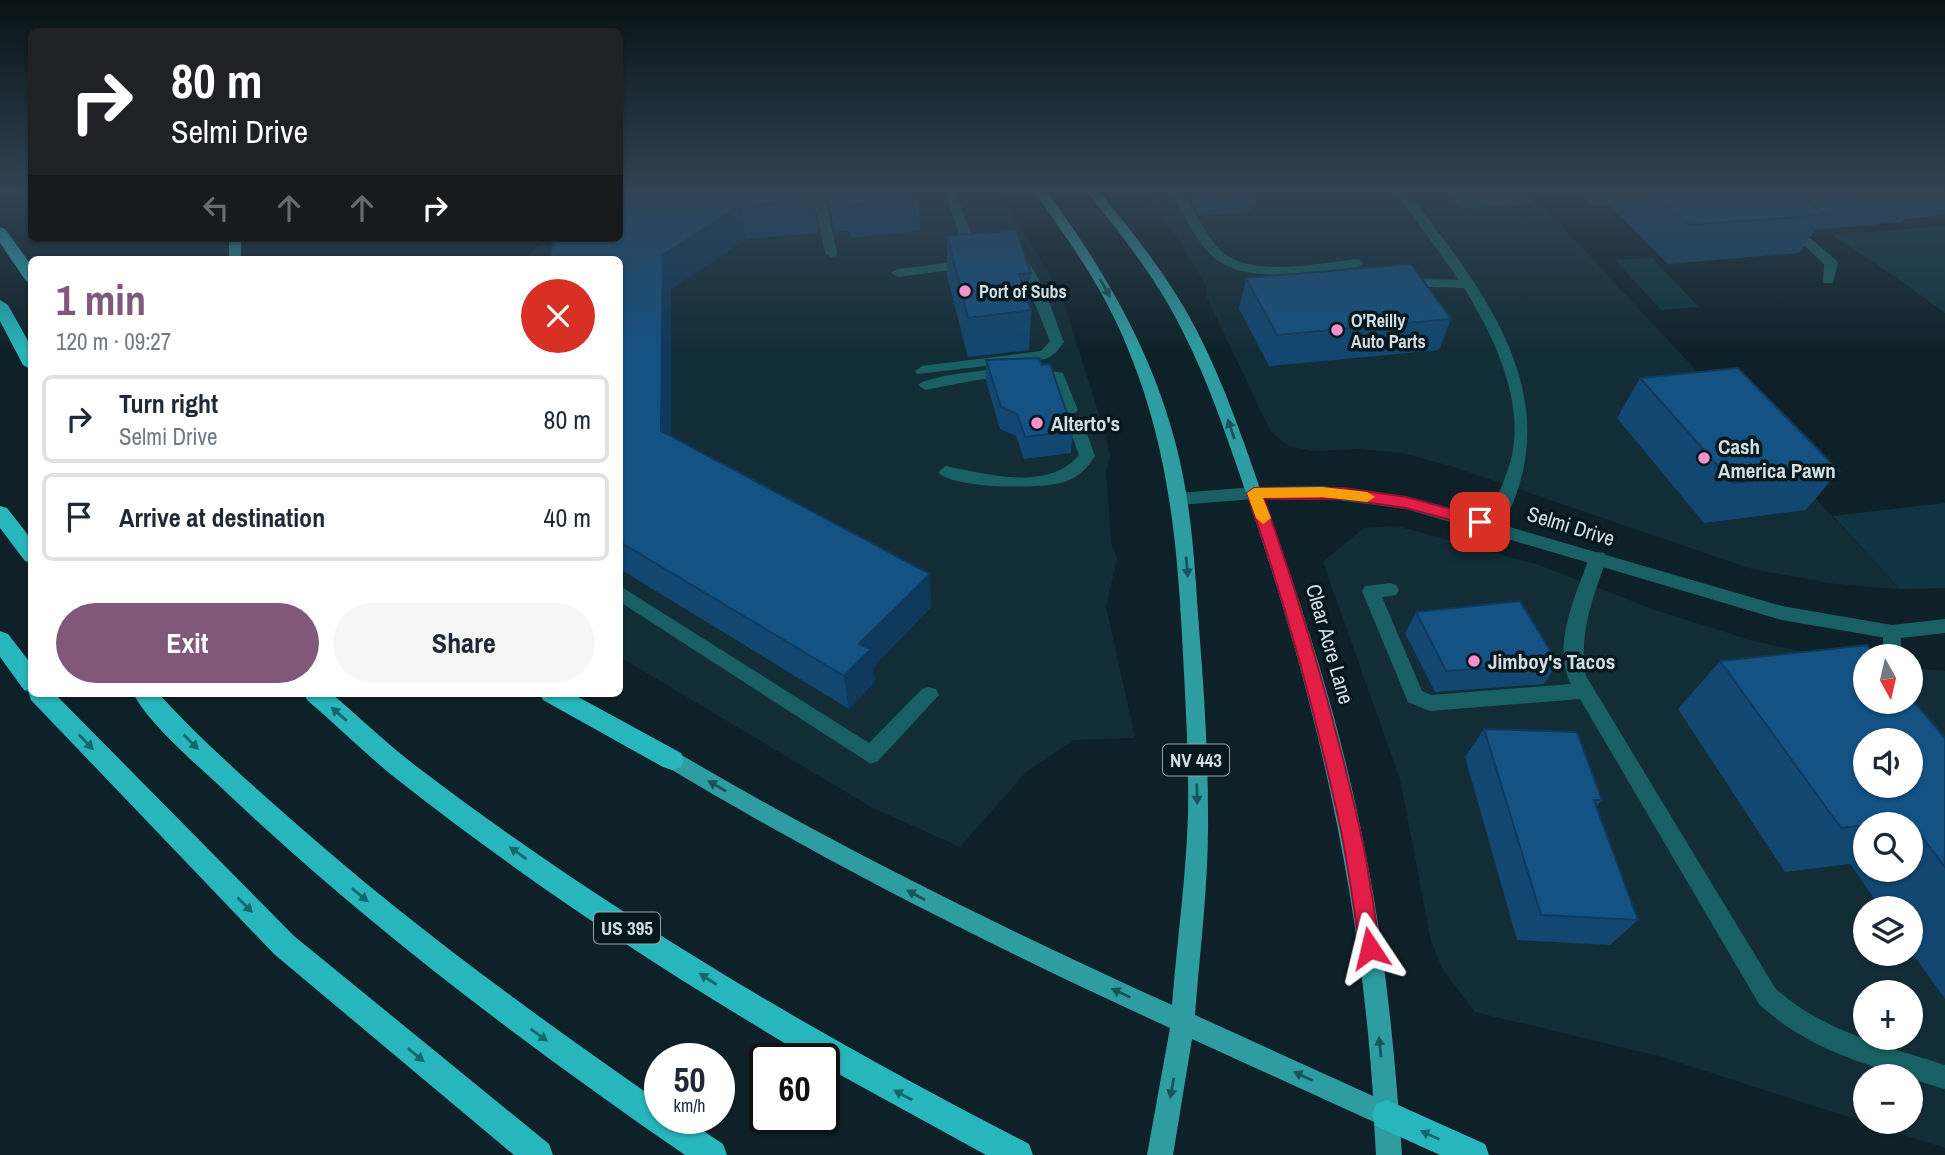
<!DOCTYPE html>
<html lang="en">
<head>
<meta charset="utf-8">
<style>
  :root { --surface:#fff; --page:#f6f6f7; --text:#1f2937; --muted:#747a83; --line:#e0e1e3; --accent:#81577a }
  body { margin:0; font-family:"Archivo Narrow",sans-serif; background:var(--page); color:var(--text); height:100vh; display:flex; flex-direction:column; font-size:26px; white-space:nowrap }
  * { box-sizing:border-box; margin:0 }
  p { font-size:23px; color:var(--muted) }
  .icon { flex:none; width:38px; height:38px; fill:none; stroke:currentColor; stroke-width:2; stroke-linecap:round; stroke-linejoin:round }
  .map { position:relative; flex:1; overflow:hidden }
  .drawer { position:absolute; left:28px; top:256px; width:595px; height:441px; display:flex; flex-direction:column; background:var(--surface); border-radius:10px; box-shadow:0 2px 5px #0004 }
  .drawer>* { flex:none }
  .top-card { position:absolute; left:28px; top:28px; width:595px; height:214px; border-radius:10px; box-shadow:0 2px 5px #0004; background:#202124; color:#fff; overflow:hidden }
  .needle { width:46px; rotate:172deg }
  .buttons { position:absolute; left:1853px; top:644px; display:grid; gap:14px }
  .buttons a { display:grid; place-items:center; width:70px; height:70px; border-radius:50%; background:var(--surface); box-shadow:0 2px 5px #0004; font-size:35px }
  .speed { position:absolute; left:644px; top:1043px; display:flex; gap:14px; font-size:35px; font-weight:700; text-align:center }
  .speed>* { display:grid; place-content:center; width:91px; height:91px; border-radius:50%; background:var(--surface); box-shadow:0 2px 5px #0004; line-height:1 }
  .speed small { font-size:18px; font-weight:400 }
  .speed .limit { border:4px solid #111; border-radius:10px; background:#fff; color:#111 }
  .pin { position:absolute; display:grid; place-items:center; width:60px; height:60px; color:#fff; margin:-30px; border-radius:14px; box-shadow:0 4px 10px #0006 }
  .me { position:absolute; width:77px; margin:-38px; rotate:350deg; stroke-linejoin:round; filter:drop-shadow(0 0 5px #0008) }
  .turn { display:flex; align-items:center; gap:24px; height:147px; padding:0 28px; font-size:32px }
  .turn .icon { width:91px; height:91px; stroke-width:2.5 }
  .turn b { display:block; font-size:49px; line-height:60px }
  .lanes { display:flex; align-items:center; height:66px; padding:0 28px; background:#0003; justify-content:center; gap:35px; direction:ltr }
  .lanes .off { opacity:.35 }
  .round { display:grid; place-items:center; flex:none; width:74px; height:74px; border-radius:37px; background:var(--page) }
  .overview { display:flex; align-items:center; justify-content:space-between; height:119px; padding:0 28px }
  h1 { font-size:42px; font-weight:800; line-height:52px; color:var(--accent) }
  .action { display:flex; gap:14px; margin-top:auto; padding:14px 28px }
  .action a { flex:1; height:80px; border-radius:42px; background:var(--accent); color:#fff; font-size:28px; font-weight:800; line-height:80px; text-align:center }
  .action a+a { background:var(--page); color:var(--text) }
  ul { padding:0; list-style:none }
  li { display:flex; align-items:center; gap:21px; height:88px; margin:0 14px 10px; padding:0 14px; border:4px solid var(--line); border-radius:10px }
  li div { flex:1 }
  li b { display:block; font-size:26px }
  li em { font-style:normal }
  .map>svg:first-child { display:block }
</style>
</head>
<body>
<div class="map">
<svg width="1945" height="1155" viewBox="0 0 1945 1155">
  <rect width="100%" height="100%" fill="#0f2128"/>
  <!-- built -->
  <g fill="#132d37" fill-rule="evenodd">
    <path d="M634,191H998L1047,270L1064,303L1106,437L1110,455L1106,471L1111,543L1117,559L1106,606L1135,738L1074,740L1026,772L960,847L871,807L620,657V259H524L547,238H620V198Z"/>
    <path d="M1140,191H1529L1900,589L1836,584L1752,569L1451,466L1402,453L1359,449L1311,451L1288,446L1270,430L1207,298L1206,285L1177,237Z"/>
    <path d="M1397,526L1539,565L1655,610L1753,641L1847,662L1866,702H1911V668L1945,671V1148L1659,1056L1475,1012L1442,968L1431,941L1400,779L1323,562L1364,528ZM1866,740H1911V786H1866ZM1866,824H1911V870H1866ZM1866,908H1911V954H1866ZM1866,992H1911V1038H1866ZM1866,1076H1911V1122H1866Z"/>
  </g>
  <!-- green -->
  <g fill="#103542">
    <path d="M1945,226V313L1893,275L1832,235Z"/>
    <path d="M1652,258L1699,307L1661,310L1615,260Z"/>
    <path d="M1945,503V588L1900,589L1833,516Z"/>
  </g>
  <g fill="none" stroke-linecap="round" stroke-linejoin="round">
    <!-- service -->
    <g fill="#186063" fill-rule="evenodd">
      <path d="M812,191H824L837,253L836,256L831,257L825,253Z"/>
      <path d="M944,191H956L973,240L971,243H963L961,240Z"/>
      <path d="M1170,191H1182C1194,210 1204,233 1220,250C1250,279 1319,263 1357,259L1364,263L1357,267C1316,271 1243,287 1211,255C1193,237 1183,212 1170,191Z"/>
      <path d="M1395,191H1407C1485,293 1573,399 1500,530L1494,532L1486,526C1494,503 1506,480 1512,455C1524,398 1493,335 1464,288L1401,286L1394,282L1401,278L1459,280Z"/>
      <path d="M1790,221L1836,260L1838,263L1833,283H1823L1824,264L1786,228V222Z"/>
      <path d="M1020,257C1039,264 1056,323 1064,342C1059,349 1053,357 1045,359L917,374L915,371L922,366L1041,351L1050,341L1022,272L1009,262Z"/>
      <path d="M971,260L976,261V267L898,277L891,273L898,269Z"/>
      <path d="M1025,367L1063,373L1078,410L1075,413H1065L1052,379C1009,371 967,382 925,390L918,385C929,374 1006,368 1025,367Z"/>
      <path d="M1076,420L1084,425L1095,456C1088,467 1080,476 1067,481C1046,490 951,489 938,472L946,466C987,474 1048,492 1079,455L1068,425Z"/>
      <path d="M1598,552L1604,553L1607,558C1593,597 1578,634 1586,676L1775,988C1824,1032 1884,1045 1945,1065V1089L1911,1079V1076C1897,1076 1882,1070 1869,1065C1827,1051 1791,1034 1759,1004L1580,699L1430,711L1408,702L1362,591L1365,586L1390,583L1396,585L1399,590L1396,595L1382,597L1422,691L1431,695L1571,684C1551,646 1576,595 1589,558L1592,553Z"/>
      <path d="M620,586L869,743L922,689L929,687L936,689L939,695L878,761L871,764L620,602Z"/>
      <path d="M1892,625L1898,627L1901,632V656H1883V632L1886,627Z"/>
    </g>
    <!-- minor -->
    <path fill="#186063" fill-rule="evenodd" d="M1322,486L1406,497L1782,606L1892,625L1945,619V633L1892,639L1782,620L1406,509L1322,498L1254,499L1179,505L1171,499L1179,493L1254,487Z"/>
    <!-- primary -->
    <g fill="#2e9da2" fill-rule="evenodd">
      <path d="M1034,191H1046C1104,268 1154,355 1177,449C1192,508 1195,569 1199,628C1204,690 1208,752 1208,814C1209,881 1200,949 1195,1015L1373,1096C1360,893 1316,699 1251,507C1230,447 1211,386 1182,330C1165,295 1142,263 1119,232C1109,219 1096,205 1087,191H1099C1134,234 1170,279 1196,329C1226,387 1246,449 1268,511C1309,625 1345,742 1367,861C1386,958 1395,1057 1402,1155H1376L1374,1122L1192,1039L1173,1155H1147L1170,1028C993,947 820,860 654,759L651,753L654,747L661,744L668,747C831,844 1000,927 1172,1005C1177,942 1186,878 1188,815C1189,755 1185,695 1182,635C1176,524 1165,428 1118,326C1096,278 1064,234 1034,191Z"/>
      <rect x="229" y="238" width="12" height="21"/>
    </g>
    <!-- motorway -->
    <g fill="#27b6bc" fill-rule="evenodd">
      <path d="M0,227L5,229L32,266V283L26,281L0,243Z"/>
      <path d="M0,300L8,305L32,348V370L23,365L0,321Z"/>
      <path d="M0,506L7,508L32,540V563L25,561L0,528Z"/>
      <path d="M0,631L8,634L32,665V693H54L294,936L549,1144L553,1155H514L274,954L31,700L28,691L24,690L0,657Z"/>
      <path d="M133,693H158C197,736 241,775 285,814C403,919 530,1012 660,1102V1118H684L723,1144L727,1155H685C524,1044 369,927 227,793C200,767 149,725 133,693Z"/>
      <path d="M304,693H331C359,717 386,743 416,766C607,912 815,1034 1029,1144L1033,1155H986L824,1066V1059H812C668,975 529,883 398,780C366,755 338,726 307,700Z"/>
      <path d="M540,693H571L681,753L684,760L681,767L672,770L663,767L543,700Z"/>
      <path d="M1387,1100L1485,1144L1489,1155H1440L1376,1126L1372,1115L1376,1104Z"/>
    </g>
  </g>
  <!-- wall -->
  <g fill="#114771" fill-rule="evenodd">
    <path d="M826,191H917L918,198L920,231L851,238L849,231L835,232Z"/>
    <path d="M1186,191H1258L1253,212L1199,216Z"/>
    <path d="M1447,191H1536L1530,204L1462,209Z"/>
    <path d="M1576,191H1945V215L1904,219L1902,222L1815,230L1799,253L1668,264L1608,204L1591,206Z"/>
    <path d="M814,200L818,233L746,239L671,289V436L931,607L873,667L875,682L849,709L620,569V201Z"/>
    <path d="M947,236L1031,273L1029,306L1031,310L1029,350L968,357L947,275Z"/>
    <path d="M1246,278L1451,319L1439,350L1269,366L1239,309Z"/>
    <path d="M986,360L1042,365L1073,431L1071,453L1024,459L1016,436L1000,429L986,381Z"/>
    <path d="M1640,378L1839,471L1806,510L1704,523L1617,418Z"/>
    <path d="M1416,612L1558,663L1544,684L1435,692L1405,633Z"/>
    <path d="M1720,661L1945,738V999L1911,951V908H1881L1850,864L1785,872L1678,709ZM1866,824H1911V870H1866Z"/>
    <path d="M1484,729L1602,800L1596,807L1638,920L1610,945L1517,940L1465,757Z"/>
  </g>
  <!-- shaded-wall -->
  <g fill="#0e395c">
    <path d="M740,206L746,239L671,289V465L661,431L663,255Z"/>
    <path d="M930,574L931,607L873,667L875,682L849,709L844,676L859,644Z"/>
  </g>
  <!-- building -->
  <g fill="#145283" stroke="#0e395c" stroke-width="2" fill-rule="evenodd">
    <path d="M638,191H812L814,200L740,206L663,255L661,431L930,574L859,644L871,649L844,676L620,542V259H550L553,240L556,238H620V201Z"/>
    <path d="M830,191H917L918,198L848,205L846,197L832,199Z"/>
    <path d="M1201,191H1258L1203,195Z"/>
    <path d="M1652,191H1807L1811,194L1800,195L1824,215L1689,225Z"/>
    <path d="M1830,191H1853L1832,192Z"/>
    <path d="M1016,230L1031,273L1019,274L1031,310L968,318L947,236Z"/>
    <path d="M1411,264L1451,319L1277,335L1246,278Z"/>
    <path d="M1039,358L1042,365L1050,364L1073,431L1025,437L1017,414L1001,407L986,360Z"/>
    <path d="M1738,368L1839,471L1733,483L1640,378Z"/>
    <path d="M1520,601L1558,663L1446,671L1416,612Z"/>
    <path d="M1867,645L1876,656H1866V702H1911V698L1945,738V867L1909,820L1841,828L1720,661ZM1866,740H1911V786H1866Z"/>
    <path d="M1484,729L1577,732L1602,800H1594L1638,920L1541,915Z"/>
  </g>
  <!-- one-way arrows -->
  <defs><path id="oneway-solid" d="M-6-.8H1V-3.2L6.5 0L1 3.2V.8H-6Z" transform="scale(1.75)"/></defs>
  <g fill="#185459">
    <use href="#oneway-solid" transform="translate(1105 288) rotate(61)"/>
    <use href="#oneway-solid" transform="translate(1231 429) rotate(-109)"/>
    <use href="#oneway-solid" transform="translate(1187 567) rotate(85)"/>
    <use href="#oneway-solid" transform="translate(717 786) rotate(-150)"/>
    <use href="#oneway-solid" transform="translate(1197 794) rotate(89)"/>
    <use href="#oneway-solid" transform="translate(916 895) rotate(-152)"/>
    <use href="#oneway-solid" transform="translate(1121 993) rotate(-155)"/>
    <use href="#oneway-solid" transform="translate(1380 1047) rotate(-96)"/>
    <use href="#oneway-solid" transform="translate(1303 1076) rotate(-155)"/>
    <use href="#oneway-solid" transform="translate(1172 1088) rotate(100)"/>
  </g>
  <g fill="#16676d">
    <use href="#oneway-solid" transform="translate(339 714) rotate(-139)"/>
    <use href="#oneway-solid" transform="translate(86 742) rotate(46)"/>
    <use href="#oneway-solid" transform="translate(191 742) rotate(45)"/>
    <use href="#oneway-solid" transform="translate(518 853) rotate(-144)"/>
    <use href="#oneway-solid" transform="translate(360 895) rotate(40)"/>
    <use href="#oneway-solid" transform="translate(245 905) rotate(45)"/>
    <use href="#oneway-solid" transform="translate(708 979) rotate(-147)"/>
    <use href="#oneway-solid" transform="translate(539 1035) rotate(36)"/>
    <use href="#oneway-solid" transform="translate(416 1055) rotate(40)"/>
    <use href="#oneway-solid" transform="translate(903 1095) rotate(-152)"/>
    <use href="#oneway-solid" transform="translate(1430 1135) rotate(-155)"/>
  </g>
  <!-- sky -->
  <linearGradient id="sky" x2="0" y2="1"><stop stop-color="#081216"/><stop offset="0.54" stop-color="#314353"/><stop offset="1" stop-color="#314353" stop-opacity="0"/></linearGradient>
  <rect width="1945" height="352" fill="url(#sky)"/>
  <!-- route -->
  <path fill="#e11d48" stroke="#92132f" stroke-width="2" d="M1254,488H1344L1406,497L1485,518L1487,522L1480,528L1406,508L1344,499H1264C1301,603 1332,709 1357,817C1368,860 1373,905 1380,948L1377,956L1370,958L1363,956L1360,948C1353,905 1348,860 1338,817C1314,707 1284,599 1247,493Z"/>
  <!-- slow -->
  <path fill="#f59e0b" d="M1322,487L1367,492L1375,497L1367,502L1322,497L1263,498L1271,518L1263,524L1256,518L1247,493L1254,488Z"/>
  <!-- markers -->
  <g fill="#f890cc" stroke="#06181e" stroke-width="2.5">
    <circle cx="965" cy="291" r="7"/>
    <circle cx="1337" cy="330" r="7"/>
    <circle cx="1037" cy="423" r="7"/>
    <circle cx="1704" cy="458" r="7"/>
    <circle cx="1474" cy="661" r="7"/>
  </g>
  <g text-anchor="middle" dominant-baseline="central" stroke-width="7" stroke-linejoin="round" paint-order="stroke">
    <!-- far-poi labels -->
    <g font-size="18" font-weight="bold" fill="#d3dee3" stroke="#06181e" text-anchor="start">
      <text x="979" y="291">Port of Subs</text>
      <text x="1351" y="320">O'Reilly<tspan x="1351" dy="21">Auto Parts</tspan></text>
    </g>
    <!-- shield labels -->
    <g fill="#06181e" stroke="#96a3a8" stroke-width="2">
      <rect x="1163" y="744.5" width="66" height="31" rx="5"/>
      <rect x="594" y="912.5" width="66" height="31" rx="5"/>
    </g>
    <g font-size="19" font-weight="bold" fill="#d3dee3">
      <text x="1196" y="760">NV 443</text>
      <text x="627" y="928">US 395</text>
    </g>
    <!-- poi labels -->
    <g font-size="21" font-weight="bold" fill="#d3dee3" stroke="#06181e" text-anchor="start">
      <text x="1051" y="423">Alterto's</text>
      <text x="1718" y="446">Cash<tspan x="1718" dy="24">America Pawn</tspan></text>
      <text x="1488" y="661">Jimboy's Tacos</text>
    </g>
    <!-- street labels -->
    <g font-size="21" fill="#d3dee3" stroke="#06181e">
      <text transform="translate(1571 526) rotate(17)">Selmi Drive</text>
      <text transform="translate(1330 644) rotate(74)">Clear Acre Lane</text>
    </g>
  </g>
</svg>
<div class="buttons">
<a><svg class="needle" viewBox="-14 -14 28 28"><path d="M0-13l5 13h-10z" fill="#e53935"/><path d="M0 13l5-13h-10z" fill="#747a83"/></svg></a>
<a><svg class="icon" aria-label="sound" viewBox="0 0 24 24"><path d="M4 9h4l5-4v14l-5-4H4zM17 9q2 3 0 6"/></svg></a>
<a><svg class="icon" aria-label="search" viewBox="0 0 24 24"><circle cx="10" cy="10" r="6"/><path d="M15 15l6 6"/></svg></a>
<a><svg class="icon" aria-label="layers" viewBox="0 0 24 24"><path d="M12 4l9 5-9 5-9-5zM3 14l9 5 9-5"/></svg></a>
<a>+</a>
<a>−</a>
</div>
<div class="speed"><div>50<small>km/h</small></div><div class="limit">60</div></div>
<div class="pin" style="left:1480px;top:522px;background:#d93025"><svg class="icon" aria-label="arrive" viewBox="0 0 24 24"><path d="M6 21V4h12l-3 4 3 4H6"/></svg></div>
<svg class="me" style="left:1370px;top:948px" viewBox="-20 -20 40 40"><path d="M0-17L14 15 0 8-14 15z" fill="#e11d48" stroke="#fff" stroke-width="4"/></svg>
<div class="top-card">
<div class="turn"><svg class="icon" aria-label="right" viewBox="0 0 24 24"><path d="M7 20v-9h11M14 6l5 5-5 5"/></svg><div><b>80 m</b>Selmi Drive</div></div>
<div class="lanes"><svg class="icon off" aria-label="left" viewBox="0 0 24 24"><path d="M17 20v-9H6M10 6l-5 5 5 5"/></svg><svg class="icon off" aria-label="ahead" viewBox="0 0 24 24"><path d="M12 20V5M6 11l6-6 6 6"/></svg><svg class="icon off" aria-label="ahead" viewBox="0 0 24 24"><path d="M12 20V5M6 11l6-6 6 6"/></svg><svg class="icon" aria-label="right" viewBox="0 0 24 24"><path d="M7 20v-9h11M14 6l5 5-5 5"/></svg></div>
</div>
<section class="drawer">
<div class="overview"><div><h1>1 min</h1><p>120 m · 09:27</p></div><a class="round" style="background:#d93025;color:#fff"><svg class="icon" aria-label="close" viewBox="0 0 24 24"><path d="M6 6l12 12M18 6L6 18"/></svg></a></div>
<ul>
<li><svg class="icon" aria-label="right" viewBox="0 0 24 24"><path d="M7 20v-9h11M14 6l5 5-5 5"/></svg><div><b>Turn right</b><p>Selmi Drive</p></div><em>80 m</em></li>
<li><svg class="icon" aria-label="arrive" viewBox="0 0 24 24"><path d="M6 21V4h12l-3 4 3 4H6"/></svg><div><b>Arrive at destination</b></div><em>40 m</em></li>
</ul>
<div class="action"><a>Exit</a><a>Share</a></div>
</section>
</div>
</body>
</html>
